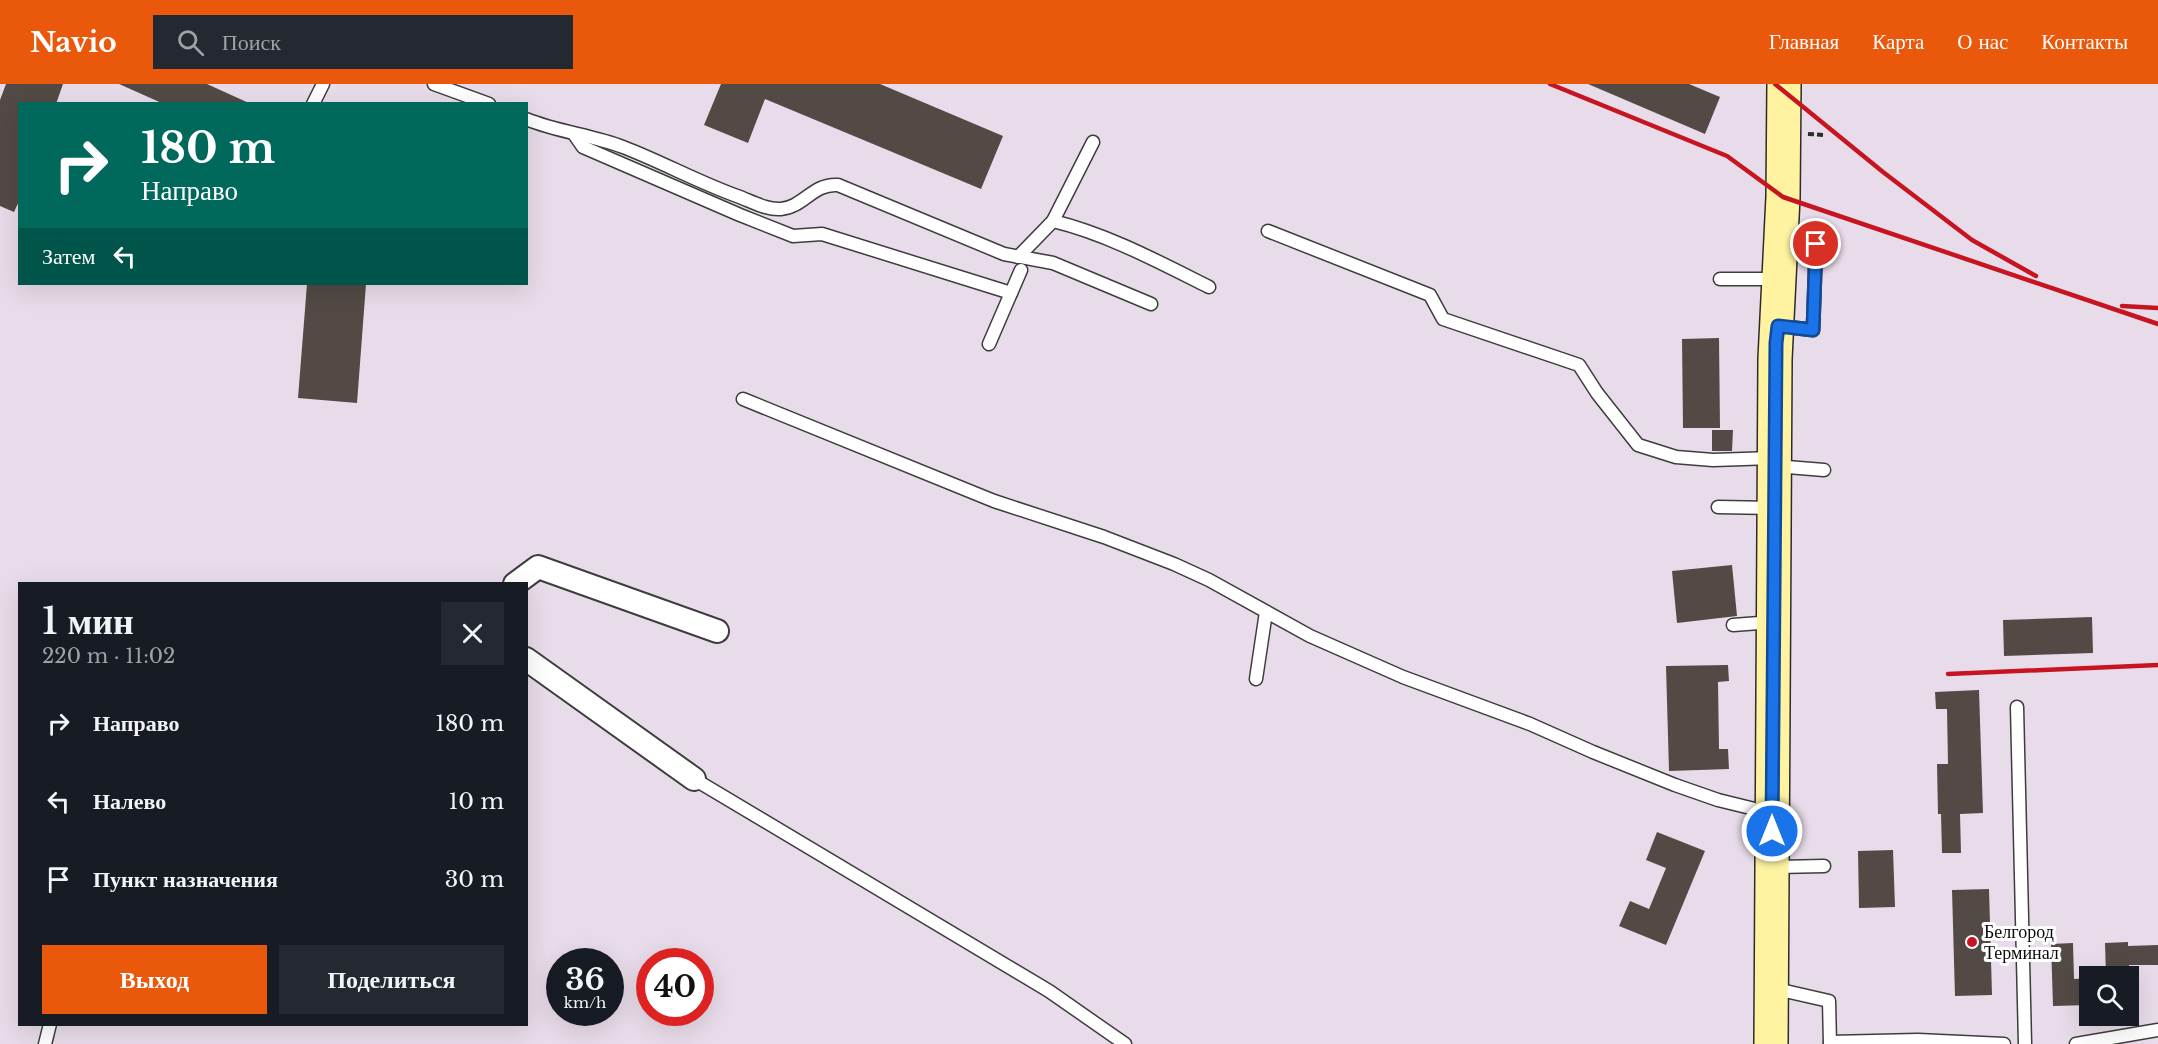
<!DOCTYPE html>
<html lang="ru">
<head>
<meta charset="utf-8">
<style>
  :root { --surface:#171b24; --page:#242831; --text:#f1f3f6; --muted:#9ea1a6; --accent:#ea580c }
  body { margin:0; font-family:"Libre Baskerville",serif; background:var(--page); color:var(--text); height:100vh; display:flex; flex-direction:column; font-size:22px; white-space:nowrap }
  * { box-sizing:border-box; margin:0 }
  p { font-size:20px; color:var(--muted) }
  .icon { flex:none; width:33px; height:33px; fill:none; stroke:currentColor; stroke-width:2; stroke-linecap:round; stroke-linejoin:round }
  .map { position:relative; flex:1; overflow:hidden }
  .details { position:absolute; left:18px; top:498px; width:510px; height:444px; display:flex; flex-direction:column; background:var(--surface); border-radius:0px; box-shadow:0 6px 24px #0002 }
  .details>* { flex:none }
  .top-card { position:absolute; left:18px; top:18px; width:510px; height:183px; border-radius:0px; box-shadow:0 6px 24px #0002; background:#00695c; color:#fff; overflow:hidden }
  .fabs { position:absolute; left:2079px; top:882px; display:grid; gap:12px }
  .fabs a { display:grid; place-items:center; width:60px; height:60px; border-radius:0px; background:var(--surface); box-shadow:0 6px 24px #0002; font-size:30px }
  .speed { position:absolute; left:546px; top:864px; display:flex; gap:12px; font-size:30px; font-weight:700; text-align:center }
  .speed>* { display:grid; place-content:center; width:78px; height:78px; border-radius:50%; background:var(--surface); box-shadow:0 6px 24px #0002; line-height:1 }
  .speed small { font-size:15px; font-weight:400 }
  .speed .limit { border:9px solid #d22; background:#fff; color:#111 }
  .pin { position:absolute; display:grid; place-items:center; width:51px; height:51px; color:#fff; margin:-26px; border:3px solid #fff; border-radius:50%; box-shadow:0 2px 6px #0007 }
  .me { position:absolute; width:66px; margin:-33px; rotate:0deg; stroke-linejoin:round; filter:drop-shadow(0 0 4px #0008) }
  .turn { display:flex; align-items:center; gap:21px; height:126px; padding:0 24px; font-size:27px }
  .turn .icon { width:78px; height:78px; stroke-width:2.5 }
  .turn b { display:block; font-size:42px; line-height:51px }
  .then { display:flex; align-items:center; height:57px; padding:0 24px; background:#0003; gap:12px; font-size:22px }
  .round { display:grid; place-items:center; flex:none; width:63px; height:63px; border-radius:0px; background:var(--page) }
  .headline { display:flex; align-items:center; justify-content:space-between; height:102px; padding:0 24px }
  h1 { font-size:36px; font-weight:600; line-height:45px }
  .button { display:flex; gap:12px; margin-top:auto; padding:12px 24px }
  .button a { flex:1; height:69px; border-radius:0px; background:var(--accent); color:#fff; font-size:24px; font-weight:600; line-height:69px; text-align:center }
  .button a+a { background:var(--page); color:var(--text) }
  ul { padding:0; list-style:none }
  li { display:flex; align-items:center; gap:18px; height:78px; padding:0 24px }
  li div { flex:1 }
  li b { display:block; font-size:22px }
  li em { font-style:normal }
  header { display:flex; align-items:center; gap:36px; box-sizing:border-box; height:84px; padding:0 30px; background:var(--accent); color:#fff }
  header strong { font-size:28px }
  nav { display:flex; gap:33px; margin-inline-start:auto; font-size:21px }
  .search { width:420px; height:54px; background:var(--page); display:flex; align-items:center; gap:15px; box-sizing:border-box; padding:0 21px; border-radius:0px; color:var(--muted); font-size:22px }
  .map>svg:first-child { display:block }
</style>
</head>
<body>
<header>
<strong>Navio</strong>
<div class="search"><svg class="icon" aria-label="search" viewBox="0 0 24 24"><circle cx="10" cy="10" r="6"/><path d="M15 15l6 6"/></svg>Поиск</div>
<nav><a>Главная</a><a>Карта</a><a>О нас</a><a>Контакты</a></nav>
</header>
<div class="map">
<svg width="2158" height="960" viewBox="0 0 2158 960">
  <rect width="100%" height="100%" fill="#fffae6"/>
  <!-- industrial -->
  <path fill="#e9dcea" fill-rule="evenodd" d="M0,0H2158V960H0ZM20,20H526V200H20ZM20,500H526V940H20ZM560,878H610V928H560ZM650,878H700V928H650ZM2090,892H2128V932H2090Z"/>
  <!-- building -->
  <g fill="#534a45">
    <path d="M6,0H63L56,20H20V115L14,128L0,122V16Z"/>
    <path d="M119,0H207L251,20H164Z"/>
    <path d="M721,0H880L1003,52L981,105L765,15L748,59L704,41Z"/>
    <path d="M1588,0H1689L1720,13L1705,50Z"/>
    <path d="M307,200H366L357,319L298,314Z"/>
    <path d="M1719,254L1720,344H1683L1682,255Z"/>
    <path d="M1712,346H1733L1732,367H1712Z"/>
    <path d="M1732,481L1737,532L1677,539L1672,487Z"/>
    <path d="M2092,533L2093,569L2004,572L2003,536Z"/>
    <path d="M1728,581L1729,597L1718,598L1719,665H1728L1729,685L1669,687L1666,582Z"/>
    <path d="M1979,606L1983,729L1960,730L1961,769H1942L1941,730H1938L1937,680H1948L1947,625H1936L1935,608Z"/>
    <path d="M1657,748L1705,767L1666,861L1619,842L1630,817L1649,825L1666,784L1646,776Z"/>
    <path d="M1893,766L1895,823L1859,824L1858,767Z"/>
    <path d="M1989,805L1992,911L1955,912L1952,806Z"/>
    <path d="M2128,858V862L2158,861V881H2129V892H2106L2105,859Z"/>
    <path d="M2073,859L2074,895L2090,894V921L2053,922L2051,860Z"/>
  </g>
  <g fill="none" stroke-linecap="round" stroke-linejoin="round">
    <defs>
      <g id="lane">
        <path d="M434,0L489,20"/>
        <path d="M313,20L323,0"/>
        <path d="M526,35C558,48 592,51 623,63C662,78 698,98 737,112C751,117 766,126 781,125C804,123 813,99 838,101L1004,170L1053,179L1151,220"/>
        <path d="M574,50L583,63L740,131L793,152L822,150L1011,209"/>
        <path d="M1053,137L1093,58"/>
        <path d="M1268,147L1430,211L1443,235L1579,281L1597,309L1638,361L1676,373L1713,376L1773,374"/>
        <path d="M1018,173L1053,137C1107,150 1159,178 1209,203"/>
        <path d="M1720,195H1779"/>
        <path d="M1779,242L1813,246L1816,160L1781,151"/>
        <path d="M989,260L1021,186"/>
        <path d="M743,315L994,417L1104,453L1174,480L1209,496L1310,552L1403,593L1530,640L1593,668L1675,701L1718,716L1771,729"/>
        <path d="M1775,382L1824,386"/>
        <path d="M1718,423L1774,424"/>
        <path d="M1733,541L1773,538"/>
        <path d="M1256,595L1266,528"/>
        <path d="M2017,623L2025,960"/>
        <path d="M694,695L1049,907L1125,960"/>
        <path d="M1774,783L1824,782"/>
        <path d="M1772,904L1829,917L1830,960"/>
        <path d="M1830,958L1918,956L2004,960"/>
        <path d="M45,960L50,940"/>
        <path d="M2076,960L2158,946"/>
      </g>
      <g id="street">
        <path d="M515,500L538,483L717,547"/>
        <path d="M526,575L694,695"/>
      </g>
      <path id="secondary" d="M1771,960L1775,275L1783,113L1784,0"/>
    </defs>
    <!-- lane casing -->
    <use href="#lane" stroke="#3d3d3d" stroke-width="15"/>
    <!-- street casing -->
    <use href="#street" stroke="#3d3d3d" stroke-width="26"/>
    <!-- secondary casing -->
    <use href="#secondary" stroke="#2c2c2c" stroke-width="36"/>
    <!-- path -->
    <path stroke="#2c2c2c" stroke-width="4" stroke-dasharray="6 3" stroke-linecap="butt" d="M1808,50L1825,51"/>
    <!-- lane -->
    <use href="#lane" stroke="#fff" stroke-width="12"/>
    <!-- street -->
    <use href="#street" stroke="#fff" stroke-width="22"/>
    <!-- secondary -->
    <use href="#secondary" stroke="#fff3a1" stroke-width="33"/>
    <!-- rail -->
    <g stroke="#c61521" stroke-width="4.5">
      <path d="M1550,0L1727,72L1783,113L2158,240"/>
      <path d="M1775,0L1883,88L1972,156L2036,192"/>
      <path d="M2122,222L2158,224"/>
      <path d="M1948,590L2158,581"/>
    </g>
  </g>
  <g fill="none" stroke-linecap="round" stroke-linejoin="round">
    <defs>
      <path id="route" d="M1772,747L1776,259L1778,242L1813,246L1816,160"/>
    </defs>
    <!-- route casing -->
    <use href="#route" stroke="#114b97" stroke-width="15"/>
    <!-- route -->
    <use href="#route" stroke="#1a73e8" stroke-width="10"/>
  </g>
  <!-- markers -->
  <circle fill="#c61521" stroke="#fff" stroke-width="2" cx="1972" cy="858" r="6"/>
  <g text-anchor="middle" dominant-baseline="central" stroke-width="6" stroke-linejoin="round" paint-order="stroke">
    <!-- poi labels -->
    <g font-size="18" fill="#0a0a0a" stroke="#fff" text-anchor="start">
      <text x="1984" y="848">Белгород<tspan x="1984" dy="21">Терминал</tspan></text>
    </g>
  </g>
</svg>
<div class="fabs">
<a><svg class="icon" aria-label="search" viewBox="0 0 24 24"><circle cx="10" cy="10" r="6"/><path d="M15 15l6 6"/></svg></a>
</div>
<div class="speed"><div>36<small>km/h</small></div><div class="limit">40</div></div>
<div class="pin" style="left:1816px;top:160px;background:#d93025"><svg class="icon" aria-label="arrive" viewBox="0 0 24 24"><path d="M6 21V4h12l-3 4 3 4H6"/></svg></div>
<svg class="me" style="left:1772px;top:747px" viewBox="-20 -20 40 40"><circle r="17" fill="#1a73e8" stroke="#fff" stroke-width="3"/><path d="M0-11L8 9 0 5-8 9z" fill="#fff"/></svg>
<div class="top-card">
<div class="turn"><svg class="icon" aria-label="right" viewBox="0 0 24 24"><path d="M7 20v-9h11M14 6l5 5-5 5"/></svg><div><b>180 m</b>Направо</div></div>
<div class="then">Затем<svg class="icon" aria-label="left" viewBox="0 0 24 24"><path d="M17 20v-9H6M10 6l-5 5 5 5"/></svg></div>
</div>
<section class="details">
<div class="headline"><div><h1>1 мин</h1><p>220 m · 11:02</p></div><a class="round"><svg class="icon" aria-label="close" viewBox="0 0 24 24"><path d="M6 6l12 12M18 6L6 18"/></svg></a></div>
<ul>
<li><svg class="icon" aria-label="right" viewBox="0 0 24 24"><path d="M7 20v-9h11M14 6l5 5-5 5"/></svg><div><b>Направо</b></div><em>180 m</em></li>
<li><svg class="icon" aria-label="left" viewBox="0 0 24 24"><path d="M17 20v-9H6M10 6l-5 5 5 5"/></svg><div><b>Налево</b></div><em>10 m</em></li>
<li><svg class="icon" aria-label="arrive" viewBox="0 0 24 24"><path d="M6 21V4h12l-3 4 3 4H6"/></svg><div><b>Пункт назначения</b></div><em>30 m</em></li>
</ul>
<div class="button"><a>Выход</a><a>Поделиться</a></div>
</section>
</div>
</body>
</html>
